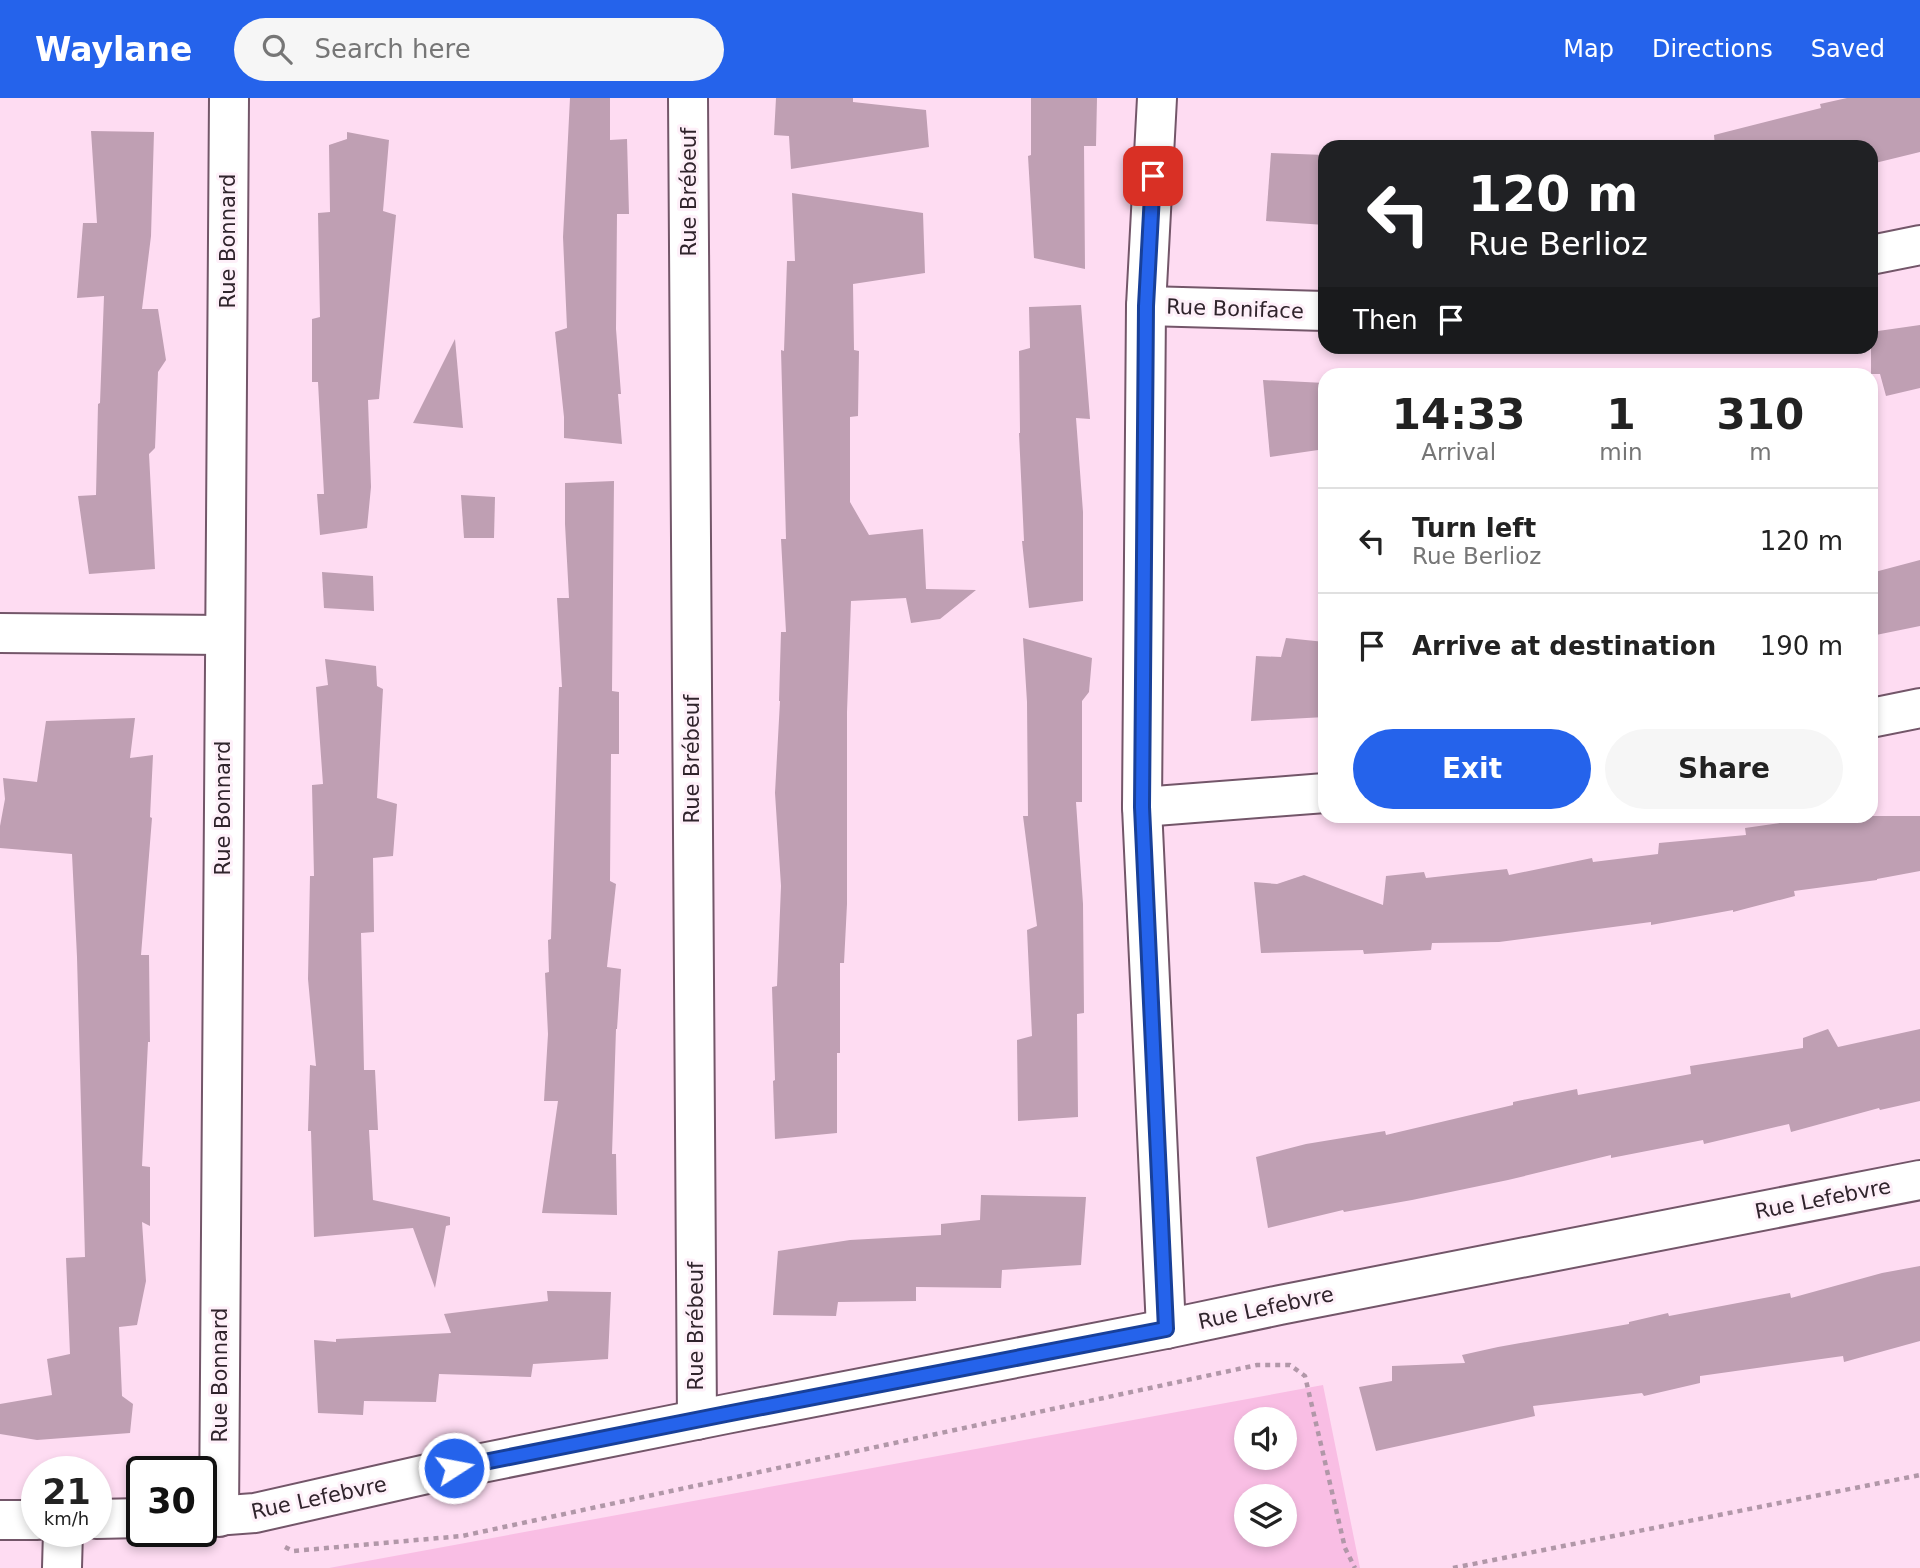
<!DOCTYPE html>
<html lang="en">
<head>
<meta charset="utf-8">
<style>
  :root { --surface:#fff; --page:#f6f6f6; --text:#222; --muted:#767676; --line:#e0e0e0; --accent:#2563eb }
  body { margin:0; font-family:"DejaVu Sans",sans-serif; background:var(--page); color:var(--text); height:100vh; display:flex; flex-direction:column; font-size:26px; white-space:nowrap }
  * { box-sizing:border-box; margin:0 }
  p { font-size:23px; color:var(--muted) }
  .icon { flex:none; width:38px; height:38px; fill:none; stroke:currentColor; stroke-width:2; stroke-linecap:round; stroke-linejoin:round }
  .map { position:relative; flex:1; overflow:hidden }
  .panel { position:absolute; left:1318px; top:270px; width:560px; height:455px; display:flex; flex-direction:column; background:var(--surface); border-radius:21px; box-shadow:0 4px 10px #0003 }
  .panel>* { flex:none }
  .top-card { position:absolute; left:1318px; top:42px; width:560px; height:214px; border-radius:21px; box-shadow:0 4px 10px #0003; background:#202124; color:#fff; overflow:hidden }
  .buttons { position:absolute; left:1234px; top:1309px; display:grid; gap:14px }
  .buttons a { display:grid; place-items:center; width:63px; height:63px; border-radius:50%; background:var(--surface); box-shadow:0 4px 10px #0003; font-size:35px }
  .speed { position:absolute; left:21px; top:1358px; display:flex; gap:14px; font-size:35px; font-weight:700; text-align:center }
  .speed>* { display:grid; place-content:center; width:91px; height:91px; border-radius:50%; background:var(--surface); box-shadow:0 4px 10px #0003; line-height:1 }
  .speed small { font-size:18px; font-weight:400 }
  .speed .limit { border:4px solid #111; border-radius:10px; background:#fff; color:#111 }
  .pin { position:absolute; display:grid; place-items:center; width:60px; height:60px; color:#fff; margin:-30px; border-radius:14px; box-shadow:0 4px 10px #0006 }
  .me { position:absolute; width:77px; margin:-38px; rotate:79deg; stroke-linejoin:round; filter:drop-shadow(0 0 5px #0008) }
  .turn { display:flex; align-items:center; gap:24px; height:147px; padding:0 35px; font-size:32px }
  .turn .icon { width:91px; height:91px; stroke-width:2.5 }
  .turn b { display:block; font-size:49px; line-height:60px }
  .then { display:flex; align-items:center; height:66px; padding:0 35px; background:#0003; gap:14px; font-size:26px }
  .eta { display:flex; justify-content:space-evenly; align-items:center; height:119px; text-align:center }
  .eta b { font-size:42px; font-weight:700; line-height:49px }
  .primary-button { display:flex; gap:14px; margin-top:auto; padding:14px 35px }
  .primary-button a { flex:1; height:80px; border-radius:42px; background:var(--accent); color:#fff; font-size:28px; font-weight:700; line-height:80px; text-align:center }
  .primary-button a+a { background:var(--page); color:var(--text) }
  ul { padding:0; list-style:none }
  li { display:flex; align-items:center; gap:21px; height:105px; padding:0 35px; border-top:2px solid var(--line) }
  li div { flex:1 }
  li b { display:block; font-size:26px }
  li em { font-style:normal }
  header { display:flex; align-items:center; gap:42px; box-sizing:border-box; height:98px; padding:0 35px; background:var(--accent); color:#fff }
  header strong { font-size:33px }
  nav { display:flex; gap:38px; margin-inline-start:auto; font-size:24px }
  .search { width:490px; height:63px; background:var(--page); display:flex; align-items:center; gap:18px; box-sizing:border-box; padding:0 24px; border-radius:38px; color:var(--muted); font-size:26px }
  .map>svg:first-child { display:block }
</style>
</head>
<body>
<header>
<strong>Waylane</strong>
<div class="search"><svg class="icon" aria-label="search" viewBox="0 0 24 24"><circle cx="10" cy="10" r="6"/><path d="M15 15l6 6"/></svg>Search here</div>
<nav><a>Map</a><a>Directions</a><a>Saved</a></nav>
</header>
<div class="map">
<svg width="1920" height="1470" viewBox="0 0 1920 1470">
  <rect width="100%" height="100%" fill="#fedcf2"/>
  <!-- green -->
  <path fill="#f9bee4" fill-rule="evenodd" d="M1323,1287L1360,1470H329ZM1246,1321H1284V1360H1246ZM1246,1398H1284V1437H1246Z"/>
  <!-- building -->
  <g fill="#bf9fb3">
    <path d="M570,0H610V42L627,41L629,116H617L616,231L621,296H618L622,346L564,340V319L555,234L567,230L563,139Z"/>
    <path d="M776,0H853V4L926,12L929,49L791,71L789,38L774,37Z"/>
    <path d="M1031,0H1097L1096,48H1084L1085,171L1034,160L1028,58L1031,57Z"/>
    <path d="M1847,0H1920V54L1871,66V49H1715L1714,37L1821,10L1820,6Z"/>
    <path d="M91,33L154,34L151,138L142,211H158L166,262L158,274L155,350L149,356L155,471L89,476L78,398L96,397L98,306L100,305L104,198L77,200L83,125H97Z"/>
    <path d="M347,34L389,42L383,113L396,117L379,301L368,302L371,389L367,430L320,437L317,396H324L318,284H312V221L320,219L318,115L330,114L329,47L347,41Z"/>
    <path d="M1271,55L1325,57V127L1266,123Z"/>
    <path d="M792,95L923,115L925,175L853,186L854,252L859,253L858,318L850,319V404L869,437L923,431L926,491L976,492L940,521L911,525L906,500L851,503L847,614V806L844,865H840V955H837V1035L775,1041L773,983L775,982L772,889L777,888L781,788L775,695L780,603H779L781,534H786L781,441H786L781,252L784,253L787,163H795Z"/>
    <path d="M1081,207L1090,321L1076,320L1083,414V503L1029,510L1022,443H1024L1019,335H1020L1019,253L1030,250L1029,209Z"/>
    <path d="M1920,227V290L1886,298L1880,276H1871V234Z"/>
    <path d="M455,241L463,330L413,325Z"/>
    <path d="M1263,282L1325,285V351L1270,359Z"/>
    <path d="M614,383L612,593L619,594V656H611L610,783L616,786L607,869L621,871L617,931H616L612,1056H616L617,1117L542,1115L558,1003H544L548,936L545,875L549,874L548,842L551,841L559,589H562L557,500H569L565,426V385Z"/>
    <path d="M461,397L495,399L494,440H464Z"/>
    <path d="M1920,462V528L1871,538V475Z"/>
    <path d="M322,474L373,478L374,513L324,510Z"/>
    <path d="M1023,540L1092,560L1089,594L1082,603V704H1076L1083,806L1084,915L1077,916L1078,1019L1018,1023L1017,942L1032,938L1027,832L1037,828L1023,718H1028L1027,604Z"/>
    <path d="M1286,540L1325,544V619L1251,623L1256,558L1281,559Z"/>
    <path d="M325,561L376,568L377,588L383,591L377,700L397,706L393,758L373,760L374,834L361,835L364,972H375L378,1032H369L373,1102L450,1119V1127L446,1128L435,1190L413,1130L314,1139L311,1033H308L310,967L316,968L308,881L310,778H314L312,687L323,686L316,589L328,587Z"/>
    <path d="M135,620L130,660L153,657L150,719L152,720L141,857H149L150,944H148L142,1068L150,1069V1128L142,1124L146,1183L137,1227L119,1229L122,1298L133,1306L130,1335L37,1342L0,1336V1306L52,1297L47,1261L70,1256L66,1160L85,1159L77,859L72,756L0,750V728L5,701L3,680L37,684L46,623Z"/>
    <path d="M1828,718H1920V773L1877,781V782L1794,793L1795,798L1733,814V812L1651,827V824L1499,844L1432,845L1431,852L1364,856L1363,852L1261,855L1254,784L1277,786L1304,777L1383,807L1386,778L1424,774L1426,780L1507,771L1509,777L1592,760L1593,764L1658,756L1659,745L1746,737L1745,730Z"/>
    <path d="M1828,931L1838,949L1920,931V1003L1880,1012L1879,1010L1791,1034L1789,1026L1704,1046L1703,1042L1611,1060V1057L1508,1082L1412,1102L1344,1114L1343,1112L1268,1130L1256,1059L1306,1046L1385,1033L1386,1037L1513,1007V1004L1577,991L1578,997L1691,976L1690,968L1803,950V940Z"/>
    <path d="M981,1097L1086,1099L1081,1167L1002,1172L1001,1190L916,1189V1203L838,1204L836,1218L773,1217L778,1153L850,1142L941,1137V1126L980,1122Z"/>
    <path d="M1920,1168V1243L1844,1264L1843,1258L1700,1278V1285L1644,1298L1642,1295L1533,1308L1535,1318L1376,1353L1359,1289L1392,1283V1268L1465,1265L1462,1257L1498,1249L1629,1226V1224L1668,1215L1669,1218L1790,1195L1791,1200L1882,1175Z"/>
    <path d="M547,1193L611,1194L608,1261L533,1266L531,1279L439,1276L436,1304L364,1303L363,1317L318,1315L314,1242L336,1244V1241L451,1235L444,1216L548,1203Z"/>
  </g>
  <g fill="none" stroke-linecap="round" stroke-linejoin="round">
    <defs>
      <g id="minor">
        <path d="M688,0L697,1322"/>
        <path d="M1157,0L1146,208L1142,709L1166,1231"/>
        <path d="M1871,157L1920,147"/>
        <path d="M1146,208L1325,213"/>
        <path d="M0,535L224,537"/>
        <path d="M1871,620L1920,610"/>
        <path d="M1142,709L1325,695"/>
        <path d="M201,1419L255,1415L427,1376L726,1316L1166,1231L1280,1207L1920,1082"/>
        <path d="M219,1419L229,0"/>
        <path d="M96,1421L142,1420"/>
        <path d="M0,1422H37"/>
        <path d="M62,1470L63,1433"/>
      </g>
    </defs>
    <!-- minor casing -->
    <use href="#minor" stroke="#735669" stroke-width="42"/>
    <!-- path -->
    <g stroke="#b197a8" stroke-width="4.5" stroke-dasharray="5 5" stroke-linecap="butt">
      <path d="M285,1449L293,1453L462,1438L1257,1267H1290L1305,1278L1345,1450L1355,1470"/>
      <path d="M1453,1470L1920,1377"/>
    </g>
    <!-- minor -->
    <use href="#minor" stroke="#fff" stroke-width="38"/>
  </g>
  <g fill="none" stroke-linecap="round" stroke-linejoin="round">
    <defs>
      <path id="route" d="M454,1370L726,1316L1166,1231L1142,709L1146,208L1153,78"/>
    </defs>
    <!-- route casing -->
    <use href="#route" stroke="#184099" stroke-width="18"/>
    <!-- route -->
    <use href="#route" stroke="#2563eb" stroke-width="12"/>
  </g>
  <g text-anchor="middle" dominant-baseline="central" stroke-width="6" stroke-linejoin="round" paint-order="stroke">
    <!-- street labels -->
    <g font-size="21" fill="#30242c" stroke="#fef0f9">
      <text transform="translate(689 94) rotate(-90)">Rue Brébeuf</text>
      <text transform="translate(228 143) rotate(-90)">Rue Bonnard</text>
      <text transform="translate(1235 211) rotate(2)">Rue Boniface</text>
      <text transform="translate(692 661) rotate(-90)">Rue Brébeuf</text>
      <text transform="translate(223 710) rotate(-90)">Rue Bonnard</text>
      <text transform="translate(1823 1101) rotate(-11)">Rue Lefebvre</text>
      <text transform="translate(1266 1210) rotate(-12)">Rue Lefebvre</text>
      <text transform="translate(696 1228) rotate(-90)">Rue Brébeuf</text>
      <text transform="translate(220 1277) rotate(-90)">Rue Bonnard</text>
      <text transform="translate(319 1400) rotate(-12)">Rue Lefebvre</text>
    </g>
  </g>
</svg>
<div class="buttons">
<a><svg class="icon" aria-label="sound" viewBox="0 0 24 24"><path d="M4 9h4l5-4v14l-5-4H4zM17 9q2 3 0 6"/></svg></a>
<a><svg class="icon" aria-label="layers" viewBox="0 0 24 24"><path d="M12 4l9 5-9 5-9-5zM3 14l9 5 9-5"/></svg></a>
</div>
<div class="speed"><div>21<small>km/h</small></div><div class="limit">30</div></div>
<div class="pin" style="left:1153px;top:78px;background:#d93025"><svg class="icon" aria-label="arrive" viewBox="0 0 24 24"><path d="M6 21V4h12l-3 4 3 4H6"/></svg></div>
<svg class="me" style="left:454px;top:1370px" viewBox="-20 -20 40 40"><circle r="17" fill="#2563eb" stroke="#fff" stroke-width="3"/><path d="M0-11L8 9 0 5-8 9z" fill="#fff"/></svg>
<div class="top-card">
<div class="turn"><svg class="icon" aria-label="left" viewBox="0 0 24 24"><path d="M17 20v-9H6M10 6l-5 5 5 5"/></svg><div><b>120 m</b>Rue Berlioz</div></div>
<div class="then">Then<svg class="icon" aria-label="arrive" viewBox="0 0 24 24"><path d="M6 21V4h12l-3 4 3 4H6"/></svg></div>
</div>
<section class="panel">
<div class="eta">
<div><b>14:33</b><p>Arrival</p></div>
<div><b>1</b><p>min</p></div>
<div><b>310</b><p>m</p></div>
</div>
<ul>
<li><svg class="icon" aria-label="left" viewBox="0 0 24 24"><path d="M17 20v-9H6M10 6l-5 5 5 5"/></svg><div><b>Turn left</b><p>Rue Berlioz</p></div><em>120 m</em></li>
<li><svg class="icon" aria-label="arrive" viewBox="0 0 24 24"><path d="M6 21V4h12l-3 4 3 4H6"/></svg><div><b>Arrive at destination</b></div><em>190 m</em></li>
</ul>
<div class="primary-button"><a>Exit</a><a>Share</a></div>
</section>
</div>
</body>
</html>
